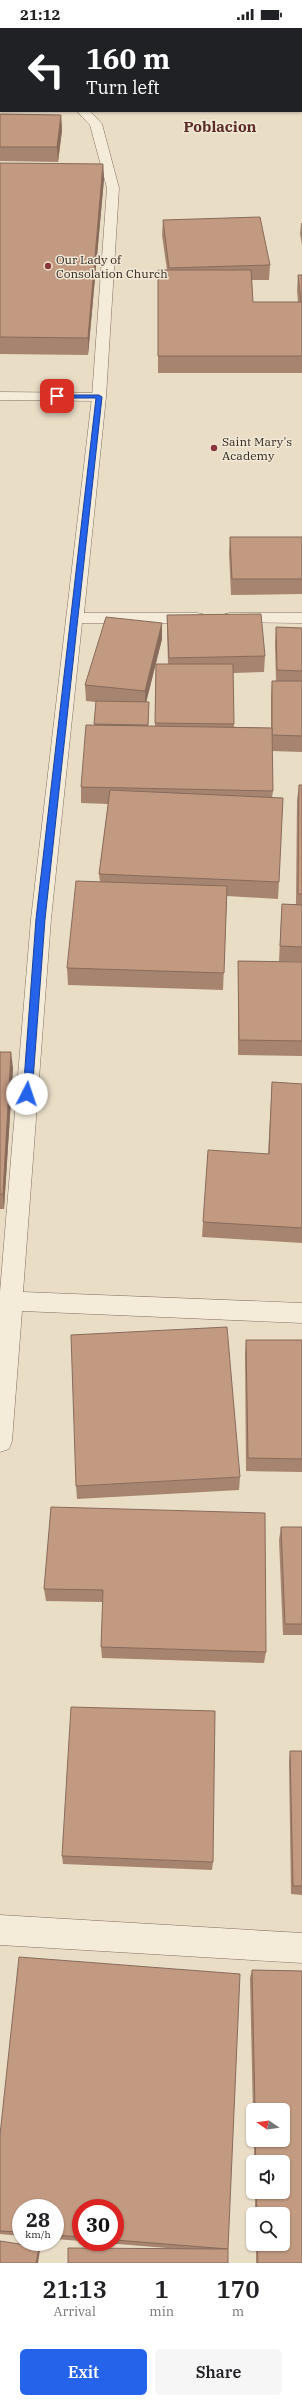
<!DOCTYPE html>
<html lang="en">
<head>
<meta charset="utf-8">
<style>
  :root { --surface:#fff; --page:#f6f6f6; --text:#202124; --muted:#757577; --accent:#2563eb }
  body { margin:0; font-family:"IBM Plex Serif",serif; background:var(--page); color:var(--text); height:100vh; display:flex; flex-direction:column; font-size:15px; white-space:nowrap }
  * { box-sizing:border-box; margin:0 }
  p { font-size:13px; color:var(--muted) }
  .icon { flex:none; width:22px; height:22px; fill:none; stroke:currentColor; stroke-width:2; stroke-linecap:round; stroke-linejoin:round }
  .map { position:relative; height:2235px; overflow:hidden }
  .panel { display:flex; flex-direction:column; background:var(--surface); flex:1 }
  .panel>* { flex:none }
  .top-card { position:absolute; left:0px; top:0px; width:302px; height:84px; box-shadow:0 1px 3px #0004; background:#202124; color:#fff; overflow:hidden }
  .needle { width:26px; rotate:283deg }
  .tools { position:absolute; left:246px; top:2075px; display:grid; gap:8px }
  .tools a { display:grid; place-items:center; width:44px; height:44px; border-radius:6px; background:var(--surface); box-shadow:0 1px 3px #0004; font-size:20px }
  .speed { position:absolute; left:12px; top:2171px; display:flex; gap:8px; font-size:20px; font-weight:700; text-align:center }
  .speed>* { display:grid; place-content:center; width:52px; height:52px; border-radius:50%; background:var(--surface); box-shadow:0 1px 3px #0004; line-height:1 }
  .speed small { font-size:10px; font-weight:400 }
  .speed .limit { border:6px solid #d22; background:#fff; color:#111 }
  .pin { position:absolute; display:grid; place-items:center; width:34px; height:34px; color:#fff; margin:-17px; border-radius:8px; box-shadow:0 2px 6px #0006 }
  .me { position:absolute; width:44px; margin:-22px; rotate:4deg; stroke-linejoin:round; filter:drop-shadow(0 0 3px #0008) }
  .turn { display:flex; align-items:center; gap:14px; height:84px; padding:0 20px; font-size:18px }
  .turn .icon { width:52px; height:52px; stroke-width:2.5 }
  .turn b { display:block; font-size:28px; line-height:34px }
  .eta { display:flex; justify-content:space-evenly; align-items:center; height:68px; text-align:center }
  .eta b { font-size:24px; font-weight:600; line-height:28px }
  .primary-button { display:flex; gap:8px; margin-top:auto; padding:8px 20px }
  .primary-button a { flex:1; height:46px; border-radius:6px; background:var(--accent); color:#fff; font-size:16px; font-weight:600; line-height:46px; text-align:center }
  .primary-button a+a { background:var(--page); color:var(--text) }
  .status { display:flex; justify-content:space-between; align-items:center; height:28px; padding:0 20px; background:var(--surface); direction:ltr }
  .status svg { height:11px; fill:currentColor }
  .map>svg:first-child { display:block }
</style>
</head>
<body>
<div class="status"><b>21:12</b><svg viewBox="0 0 49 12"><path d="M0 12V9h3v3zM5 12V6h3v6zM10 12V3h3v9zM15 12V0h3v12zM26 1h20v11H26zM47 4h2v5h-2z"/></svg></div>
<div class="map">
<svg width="302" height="2235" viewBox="0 0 302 2235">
  <rect width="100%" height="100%" fill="#e9ddc6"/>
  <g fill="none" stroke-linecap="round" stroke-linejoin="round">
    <defs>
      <path id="lane" d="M0,364L99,365L106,369L99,373L0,372Z"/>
      <g id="street">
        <path d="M6,0H18L19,1H7Z"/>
        <path d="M77,83H90L102,96L119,160L106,369L84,585H197L203,586L206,590L203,594L197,595H82L51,891L23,1264L302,1275V1295L22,1283L12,1413L9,1421L0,1424V1264L31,891L92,369L107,160L90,97Z"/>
        <path d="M231,585H302V595L225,594L222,590L225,586Z"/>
        <path d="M0,1887L302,1905V1935L0,1917Z"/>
      </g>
    </defs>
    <!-- lane casing -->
    <use href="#lane" stroke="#826f5e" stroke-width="1"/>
    <!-- street casing -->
    <use href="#street" stroke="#826f5e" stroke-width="1"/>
    <!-- lane -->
    <use href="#lane" fill="#f4ebd9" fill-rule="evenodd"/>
    <!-- street -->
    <use href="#street" fill="#f4ebd9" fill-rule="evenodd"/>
  </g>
  <!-- wall -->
  <g fill="#a7846f">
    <path d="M0,86L61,87L62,102L58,134L0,133Z"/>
    <path d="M0,135L103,136L104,151L88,327L0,326Z"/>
    <path d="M163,192L270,237L269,252H252L253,274H298L297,263L298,247H302V345H158V242H167L162,207Z"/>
    <path d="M301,195H302V217L300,206Z"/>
    <path d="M230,509H302V566L231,567L229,525Z"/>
    <path d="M167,587L265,628L264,644L233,645L234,699L271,700V668L272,653H276L275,615L276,599L302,600V724L272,723L273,763L272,770L279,854L278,871L227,868L223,962L68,957L67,940L100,854L99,846L108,776L81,775V759L94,697L96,674L86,673L85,657L162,595V611L146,674L149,686L148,698H155L156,636H168L167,603Z"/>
    <path d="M299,757H302V934L279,933L281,891L282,876H296L297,772Z"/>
    <path d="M238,933L302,934V1028L238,1027Z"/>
    <path d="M0,1024L13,1040L4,1181H0Z"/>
    <path d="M272,1054L302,1056V1215L202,1209L203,1194L268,1126Z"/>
    <path d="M246,1312H302V1444L246,1443L245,1326Z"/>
    <path d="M240,1449L239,1462L77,1471L76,1458Z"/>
    <path d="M51,1479L266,1624L264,1635L102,1630L101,1619L103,1574L46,1573L44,1561Z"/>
    <path d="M281,1499H302V1607H283L279,1512Z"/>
    <path d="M290,1723H302V1867L291,1866L289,1733Z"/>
    <path d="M62,1828L213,1834L212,1842L63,1836Z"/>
    <path d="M252,1942L302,1943V2235H256V2216H283V2186H255V2164H283V2134H254V2112H283V2082H253V2087L250,1950Z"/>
    <path d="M0,2107L228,2221H179L93,2214H115V2180H81V2213L55,2211V2180H21V2208L0,2206Z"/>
  </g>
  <!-- shaded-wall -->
  <g fill="#886b5a">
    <rect x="0" y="64" width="1" height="14"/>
    <path d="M61,87L62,102L58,134L57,119Z"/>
    <path d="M103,136L104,151L88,327V310Z"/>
    <path d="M162,595V611L145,679V663Z"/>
    <path d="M11,1024L13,1040L4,1181L3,1166Z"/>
    <path d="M39,2219L40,2222L38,2235H36Z"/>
  </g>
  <!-- building -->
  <g fill="#c29981" stroke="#886b5a">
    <rect x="0" y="26" width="1" height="15"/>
    <rect x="0" y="41" width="1" height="23"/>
    <path d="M0,86L61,87L57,119H0Z"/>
    <path d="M0,135L103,136L88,310L0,309Z"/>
    <path d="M260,189L270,237L169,240L163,192Z"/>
    <path d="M158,242H251L253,274H301L298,247H302V328H158Z"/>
    <path d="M230,509H302V551H232Z"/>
    <path d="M261,586L265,628L169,630L167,587Z"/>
    <path d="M106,589L162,595L145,663L85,657Z"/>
    <path d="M276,599L302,600V643L277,642Z"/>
    <path d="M156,636H233L234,696L155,695Z"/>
    <path d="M272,653H302V708L272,707Z"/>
    <path d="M96,673L149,674L148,697L94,696Z"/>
    <path d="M86,697L272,700L273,763L81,759Z"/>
    <path d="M299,757H302V866H298Z"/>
    <path d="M110,762L283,770L279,854L99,846Z"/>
    <path d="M76,853L227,858L224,945L67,940Z"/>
    <path d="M282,876L302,877V919L280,918Z"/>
    <path d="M238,933L302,934V1013L239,1012Z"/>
    <path d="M0,1024H11L3,1166H0Z"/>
    <path d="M272,1054L302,1056V1200L203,1194L208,1122L269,1126Z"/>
    <path d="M227,1299L240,1449L76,1458L71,1307Z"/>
    <path d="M246,1312H302V1431L248,1430Z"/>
    <path d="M51,1479L265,1485L266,1624L101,1619L103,1562L44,1561Z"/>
    <path d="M281,1499H302V1596H285Z"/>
    <path d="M71,1679L215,1683L213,1834L62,1828Z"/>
    <path d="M290,1723H302V1858H293Z"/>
    <path d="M19,1929L240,1946L228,2221L115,2212V2180H81V2209L55,2207V2180H21V2204L0,2203V2107Z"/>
    <path d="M252,1942L302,1943V2235H258L257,2216H283V2186H257L256,2164H283V2134H256L255,2112H283V2082H255Z"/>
    <path d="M0,2213L39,2219L36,2235H0Z"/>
    <path d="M68,2220L228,2221V2235H68Z"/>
  </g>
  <!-- route -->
  <path fill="#2563eb" stroke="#184099" d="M55,367H99L102,369L45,891L32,1066L27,1069L23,1066L36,891L96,370H57Z"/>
  <!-- markers -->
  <g fill="#8a353a" stroke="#f1e8d5" stroke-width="1.5">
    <circle cx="48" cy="238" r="4"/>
    <circle cx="214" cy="420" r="4"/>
  </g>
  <g text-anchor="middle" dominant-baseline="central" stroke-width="3" stroke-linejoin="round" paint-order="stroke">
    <!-- far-poi labels -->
    <g font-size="12" fill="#342920" stroke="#f1e8d5" text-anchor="start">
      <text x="56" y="231">Our Lady of<tspan x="56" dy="14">Consolation Church</tspan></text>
      <text x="222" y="413">Saint Mary's<tspan x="222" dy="14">Academy</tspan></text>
    </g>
    <!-- far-district labels -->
    <g font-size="15" font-weight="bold" fill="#5b2d25" stroke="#f1e8d5">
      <text x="220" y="98">Poblacion</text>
    </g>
  </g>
</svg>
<div class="tools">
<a><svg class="needle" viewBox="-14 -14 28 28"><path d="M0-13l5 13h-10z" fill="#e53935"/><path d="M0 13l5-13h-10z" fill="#757577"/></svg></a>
<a><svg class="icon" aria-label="sound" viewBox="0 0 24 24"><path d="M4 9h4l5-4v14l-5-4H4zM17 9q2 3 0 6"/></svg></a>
<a><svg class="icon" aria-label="search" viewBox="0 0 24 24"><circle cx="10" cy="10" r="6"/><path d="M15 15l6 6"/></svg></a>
</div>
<div class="speed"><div>28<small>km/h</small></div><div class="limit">30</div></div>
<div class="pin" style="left:57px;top:368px;background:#d93025"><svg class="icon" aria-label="arrive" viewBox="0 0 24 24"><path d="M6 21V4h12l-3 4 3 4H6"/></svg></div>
<svg class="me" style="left:27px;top:1066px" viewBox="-20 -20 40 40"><circle r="19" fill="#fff"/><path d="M0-13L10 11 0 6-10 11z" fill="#2563eb"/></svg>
<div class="top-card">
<div class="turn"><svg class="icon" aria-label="left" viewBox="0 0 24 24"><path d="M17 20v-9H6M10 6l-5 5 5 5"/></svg><div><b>160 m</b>Turn left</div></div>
</div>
</div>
<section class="panel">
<div class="eta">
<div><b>21:13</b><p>Arrival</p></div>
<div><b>1</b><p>min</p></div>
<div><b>170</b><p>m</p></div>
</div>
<div class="primary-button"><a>Exit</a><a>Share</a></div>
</section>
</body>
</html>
